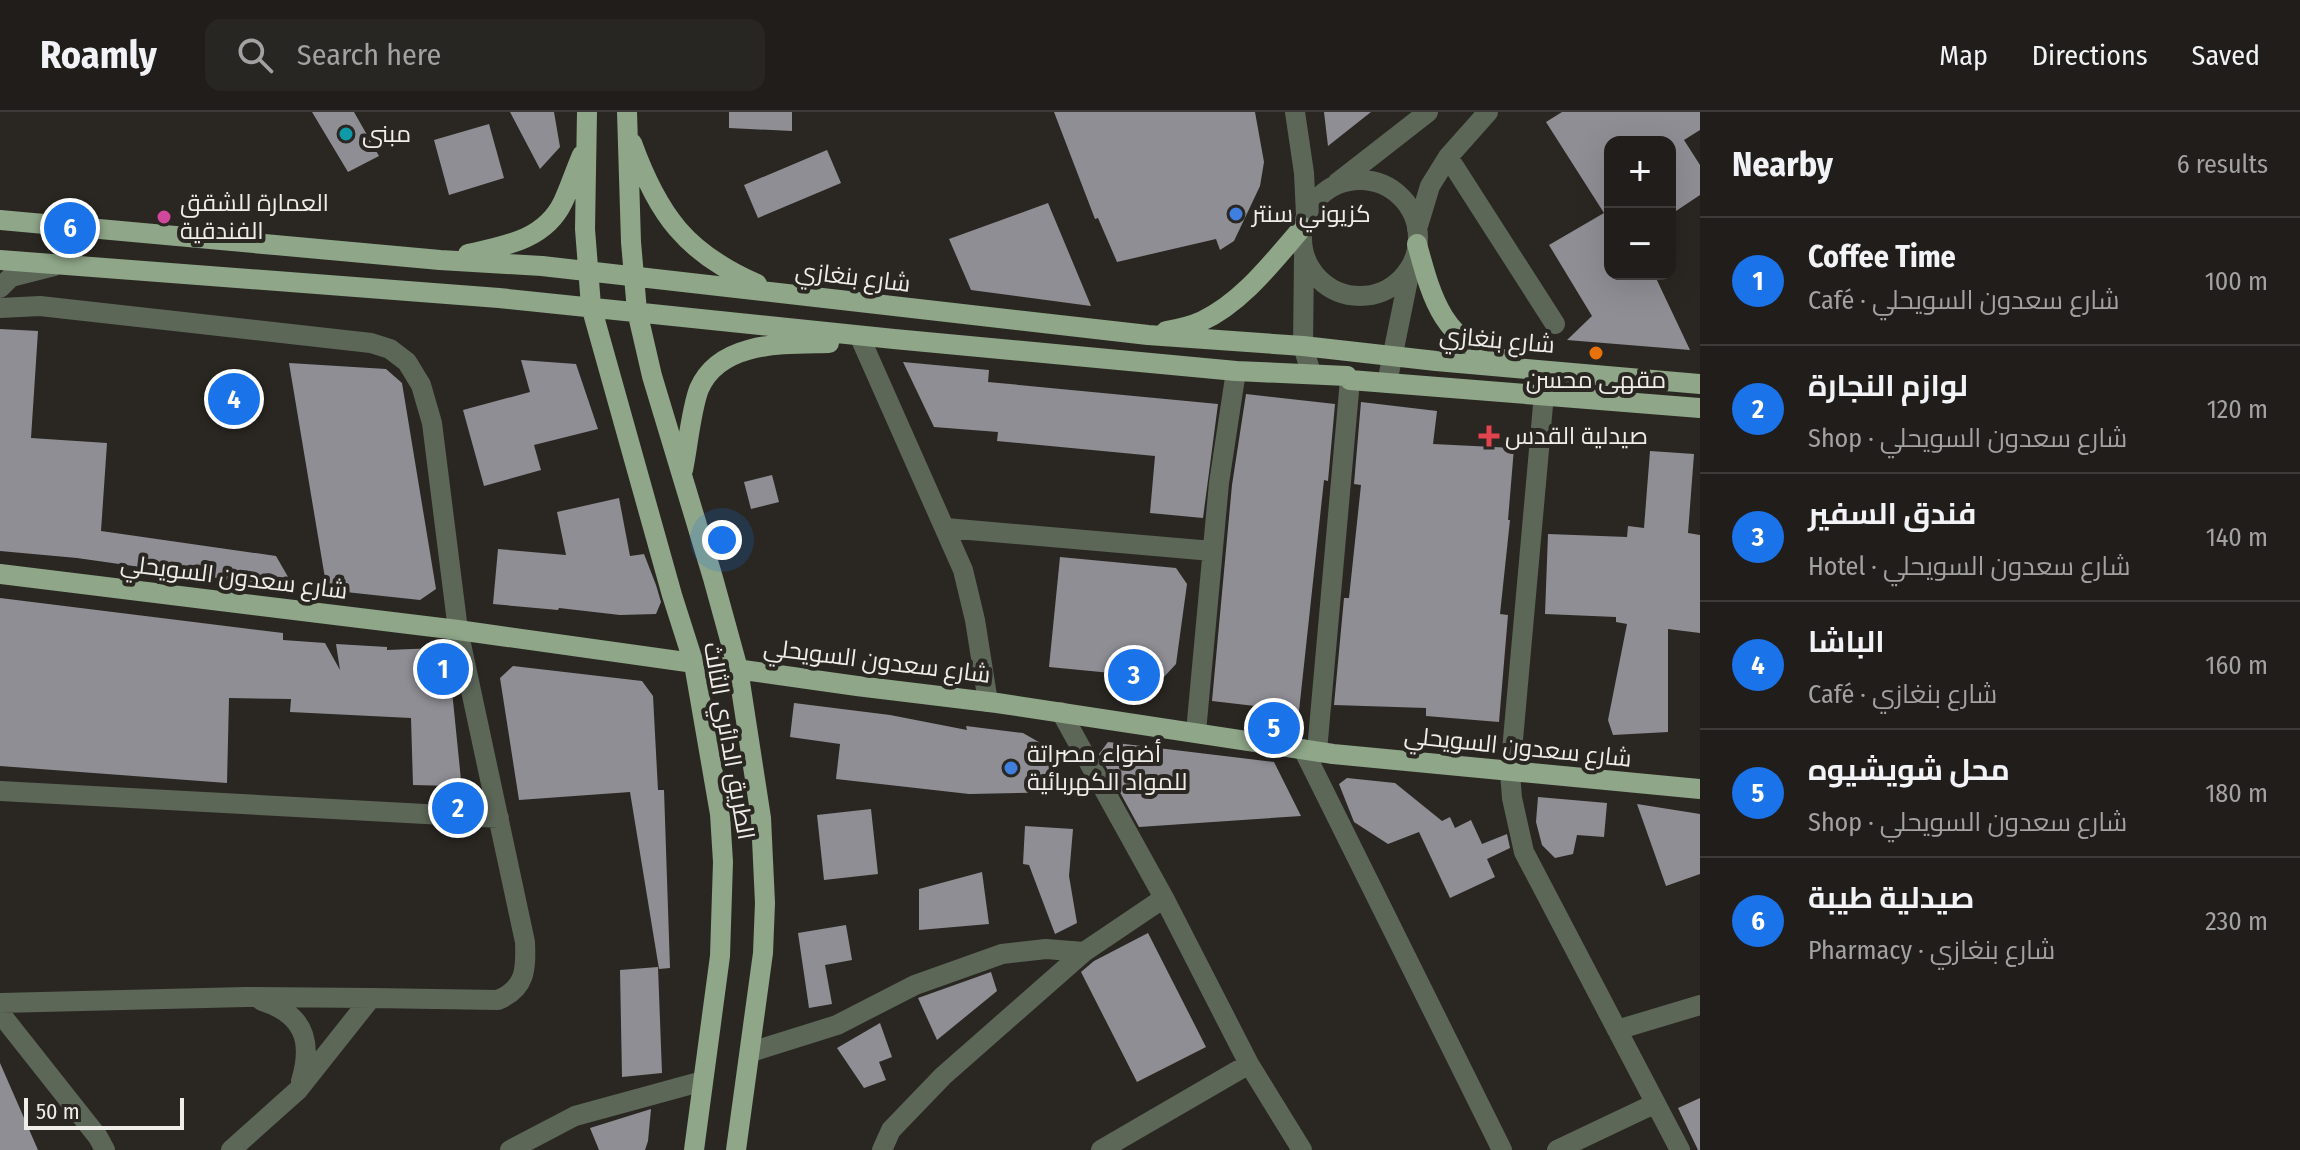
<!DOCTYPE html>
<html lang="en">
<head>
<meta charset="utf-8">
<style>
	body { margin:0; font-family:"Fira Sans Condensed",Cairo,sans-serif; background:#282623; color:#f1f3f6 }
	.controls { position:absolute; right:24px; top:24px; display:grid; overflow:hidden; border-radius:16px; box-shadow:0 8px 32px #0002 }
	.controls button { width:72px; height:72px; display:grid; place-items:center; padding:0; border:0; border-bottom:2px solid #3d3b39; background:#201d1a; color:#f1f3f6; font:40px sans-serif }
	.scale { position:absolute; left:24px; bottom:20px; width:160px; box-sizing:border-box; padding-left:8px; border:4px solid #eeede9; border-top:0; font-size:22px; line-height:28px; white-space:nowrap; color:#eeede9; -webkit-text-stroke:6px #2a2722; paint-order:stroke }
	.you { position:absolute; left:722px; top:428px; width:28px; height:28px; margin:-20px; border:6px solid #fff; border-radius:50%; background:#1a73e8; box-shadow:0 0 0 12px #1a73e833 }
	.badge { display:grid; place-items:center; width:52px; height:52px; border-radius:50%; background:#1a73e8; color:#fff; font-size:26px; font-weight:700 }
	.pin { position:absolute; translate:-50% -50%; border:4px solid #fff; box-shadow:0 2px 8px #0006 }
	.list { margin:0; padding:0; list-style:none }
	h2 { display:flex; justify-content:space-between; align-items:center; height:104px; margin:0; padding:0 32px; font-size:34px }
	h2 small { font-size:26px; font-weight:400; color:#a2a2a2 }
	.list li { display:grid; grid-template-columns:52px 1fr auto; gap:24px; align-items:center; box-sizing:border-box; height:128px; padding:0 32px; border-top:2px solid #3d3b39 }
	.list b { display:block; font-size:30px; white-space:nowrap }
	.list p { margin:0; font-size:26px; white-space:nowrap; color:#a2a2a2 }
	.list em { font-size:26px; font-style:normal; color:#a2a2a2 }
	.icon { flex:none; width:44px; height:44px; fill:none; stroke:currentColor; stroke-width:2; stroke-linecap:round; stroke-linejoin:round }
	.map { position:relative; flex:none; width:1700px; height:1038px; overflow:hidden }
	header { display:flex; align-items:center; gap:48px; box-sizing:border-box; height:112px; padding:0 40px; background:#201d1a; border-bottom:2px solid #3d3b39 }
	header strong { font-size:38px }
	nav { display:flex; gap:44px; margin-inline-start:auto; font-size:28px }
	.search { width:560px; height:72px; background:#282623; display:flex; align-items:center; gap:20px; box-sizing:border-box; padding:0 28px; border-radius:16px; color:#a2a2a2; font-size:30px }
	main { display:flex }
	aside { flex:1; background:#201d1a }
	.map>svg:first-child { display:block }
</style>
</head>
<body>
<header>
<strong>Roamly</strong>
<div class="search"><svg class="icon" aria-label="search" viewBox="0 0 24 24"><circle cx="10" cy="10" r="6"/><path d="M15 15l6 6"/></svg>Search here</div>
<nav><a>Map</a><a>Directions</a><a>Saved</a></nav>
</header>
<main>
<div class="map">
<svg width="1700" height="1038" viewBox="0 0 1700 1038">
	<rect width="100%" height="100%" fill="#2a2722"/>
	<!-- building -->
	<path fill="#8f8e95" d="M 312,0 L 354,0 L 379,44 L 348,60 Z
		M 510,0 L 554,0 L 560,35 L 540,57 Z
		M 729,0 L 792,0 L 792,19 L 729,16 Z
		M 1054,0 L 1255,0 L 1264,50 L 1260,74 L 1234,129 L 1220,138 L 1216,127 L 1117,150 L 1098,106 L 1095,107 Z
		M 1324,0 L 1371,0 L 1328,34 Z
		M 1562,0 L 1700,0 L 1700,18 L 1684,28 L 1700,53 L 1700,83 L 1670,103 L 1670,30 L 1610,30 L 1610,162 L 1654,162 L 1690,238 L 1567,228 L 1592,204 L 1549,133 L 1604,101 L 1546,10 Z
		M 489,12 L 504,66 L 449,83 L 434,28 Z
		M 827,38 L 841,71 L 758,106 L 744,73 Z
		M 1048,91 L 1091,194 L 971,178 L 949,127 Z
		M 0,217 L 38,219 L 31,326 L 107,331 L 101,419 L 276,444 L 295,477 L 77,446 L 0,439 Z
		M 521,248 L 576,252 L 598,317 L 534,333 L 541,358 L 484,374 L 463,298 L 530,280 Z
		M 903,250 L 989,258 L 988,270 L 1218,292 L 1203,406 L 1150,401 L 1155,344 L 997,329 L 998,320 L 934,315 Z
		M 289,251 L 386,257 L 402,271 L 436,477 L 420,488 L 327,478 Z
		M 1246,282 L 1335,292 L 1328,369 L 1324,368 L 1299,599 L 1212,589 L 1232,373 Z
		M 1361,290 L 1437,299 L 1433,332 L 1514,336 L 1508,408 L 1510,408 L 1500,502 L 1508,503 L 1499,610 L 1426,604 L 1426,596 L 1334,593 L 1344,486 L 1349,486 L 1361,373 L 1354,372 Z
		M 1650,339 L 1694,342 L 1688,421 L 1700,423 L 1700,521 L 1668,517 L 1668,620 L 1613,623 L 1608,608 L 1627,512 L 1616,510 L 1616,505 L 1545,502 L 1548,422 L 1627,425 L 1628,414 L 1644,416 Z
		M 772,363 L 779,390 L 751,397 L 744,370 Z
		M 619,386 L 630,444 L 644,442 L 656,473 L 661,490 L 656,502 L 620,503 L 559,496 L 558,498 L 493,492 L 498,437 L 566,443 L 557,400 Z
		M 1060,445 L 1176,456 L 1187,472 L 1176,552 L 1163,566 L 1049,555 Z
		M 0,486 L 283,521 L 283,528 L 325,531 L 340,558 L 336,532 L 387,535 L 387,538 L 438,536 L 449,549 L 461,668 L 454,674 L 413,673 L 411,606 L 290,600 L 291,587 L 229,586 L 227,671 L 0,654 Z
		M 513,554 L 642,569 L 653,584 L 658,678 L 664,678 L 670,856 L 659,857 L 630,680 L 519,688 L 500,566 Z
		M 794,591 L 890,603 L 967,618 L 966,614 L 1023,621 L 1044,633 L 1072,680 L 969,682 L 836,667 L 840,632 L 790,625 Z
		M 1108,630 L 1274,650 L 1301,704 L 1139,715 L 1099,642 Z
		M 1347,666 L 1395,671 L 1442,709 L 1450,705 L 1455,716 L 1471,708 L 1482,732 L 1507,722 L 1510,736 L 1487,747 L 1495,765 L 1450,786 L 1419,720 L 1388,732 L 1354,710 L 1339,672 Z
		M 1538,685 L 1607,691 L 1604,725 L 1577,723 L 1573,742 L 1555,746 L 1542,733 L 1536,710 Z
		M 1637,692 L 1700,702 L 1700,762 L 1666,774 Z
		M 871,697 L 878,762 L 824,768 L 817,703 Z
		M 1025,714 L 1073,717 L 1069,764 L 1077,811 L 1055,822 L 1029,753 L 1023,752 Z
		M 982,760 L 989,812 L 919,818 L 919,777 Z
		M 846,813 L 852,848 L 825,853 L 832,892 L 809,896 L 798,821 Z
		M 1148,821 L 1206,935 L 1137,970 L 1081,860 L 1094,849 Z
		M 658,855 L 662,961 L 622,965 L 620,858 Z
		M 991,860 L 997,879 L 937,928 L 918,886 Z
		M 880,911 L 892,945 L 879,950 L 886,968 L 864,976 L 837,936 Z
		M 0,951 L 38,1038 L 0,1038 Z
		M 1700,986 L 1700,1038 L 1698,1038 L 1678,996 Z
		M 651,997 L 648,1029 L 645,1038 L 599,1038 L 590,1016 Z"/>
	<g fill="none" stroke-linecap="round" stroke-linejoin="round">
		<!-- minor -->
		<path stroke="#5c6758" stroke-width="20" d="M 1295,0 L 1304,61 L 1306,103
			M 1448,45 L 1555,212
			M1302 126a58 58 0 1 1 116 0a58 58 0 1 1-116 0Z
			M 1337,71 L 1428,0
			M 1417,117 L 1430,74 L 1448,45 L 1488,0
			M 1304,146 L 1303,234 L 1311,261
			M 0,176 L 11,165 L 54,154
			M 0,196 L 40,194 L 371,231 L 390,237 L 407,250 L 421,273 L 432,311 L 458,518 L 525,830 C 526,857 526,876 498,888 L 371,886 L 298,978 L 231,1038
			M 862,230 L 963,458 L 975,508 L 988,590
			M 1387,271 L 1410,158
			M 1544,282 L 1510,661 L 1512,686 L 1524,740 L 1680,1038
			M 946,416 L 1212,439
			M 1061,600 L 1164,786 L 1249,952 L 1302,1038
			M 1196,620 L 1219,371 L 1236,259
			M 1303,637 L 1502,1038
			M 1317,639 L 1350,268
			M 0,679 L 499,706
			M 262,889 C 304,902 313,929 301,969
			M 0,891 L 246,885 L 371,886
			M 0,901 L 98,1025 L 105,1038
			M 1617,918 L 1700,893
			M 751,940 L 837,913 L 915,873 L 1002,842 L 1046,837 L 1084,840
			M 510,1038 L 575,1004 L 703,969
			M 882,1038 L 891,1018 L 943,964 L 1084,840 L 1164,786
			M 1101,1038 L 1249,952
			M 1557,1038 L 1654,992"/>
		<!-- major -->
		<path stroke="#8fa688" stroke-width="20" d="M 587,0 L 585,117 L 591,194 L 672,483 L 694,552 L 720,702 L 723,750 L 720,844 L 694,1038
			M 627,0 L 631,130 L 637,199 L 652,264 L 713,466 L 738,557 L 761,706 L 765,791 L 763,841 L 736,1038
			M 632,31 C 658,103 686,141 757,172
			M 0,108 L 440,148 L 542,154 L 1148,223 L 1303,234 L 1436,249 L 1700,272
			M 1417,132 C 1432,187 1443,231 1505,248
			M 468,142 C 504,134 545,128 563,90 C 570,75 575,59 582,43
			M 0,148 L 499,186 L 894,227 L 1236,259 L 1347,264 L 1350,268 L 1700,296
			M 1166,219 C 1178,217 1191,214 1202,209 C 1243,190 1274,148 1303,115
			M 683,358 C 688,334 691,298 699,277 C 720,228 786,232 829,231
			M 0,462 L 458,518 L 857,574 L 997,591 L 1333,642 L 1700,677"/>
	</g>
	<!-- markers -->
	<circle fill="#0f9aa8" stroke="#2a2722" stroke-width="3" cx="346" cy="22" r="8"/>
	<g fill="#3f7fe0" stroke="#2a2722" stroke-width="3">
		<circle cx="1236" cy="102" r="8"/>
		<circle cx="1011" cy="656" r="8"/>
	</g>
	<circle fill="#d1479c" stroke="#2a2722" stroke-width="3" cx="164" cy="105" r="8"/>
	<circle fill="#e8710a" stroke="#2a2722" stroke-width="3" cx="1596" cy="241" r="8"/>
	<path fill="#e0444e" stroke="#2a2722" stroke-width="3" d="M1485 312h8v8h8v8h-8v8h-8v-8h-8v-8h8z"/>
	<g text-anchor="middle" stroke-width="8" stroke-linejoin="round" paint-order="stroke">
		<!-- poi labels -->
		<g font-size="24" fill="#eeede9" stroke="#2a2722" text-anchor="start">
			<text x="362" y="30">مبنى</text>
			<text x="180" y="99">العمارة للشقق<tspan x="180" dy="28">الفندقية</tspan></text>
			<text x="1252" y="110">كزيوني سنتر</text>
			<text x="1596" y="276" text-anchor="middle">مقهى محسن</text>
			<text x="1505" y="332">صيدلية القدس</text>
			<text x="1027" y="650">أضواء مصراتة<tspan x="1027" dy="28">للمواد الكهربائية</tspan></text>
		</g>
		<!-- street labels -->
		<g font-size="24" fill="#eeede9" stroke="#2a2722">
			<text transform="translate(853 165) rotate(7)" y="8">شارع بنغازي</text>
			<text transform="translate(1497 228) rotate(5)" y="8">شارع بنغازي</text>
			<text transform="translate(234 465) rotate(7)" y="8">شارع سعدون السويحلي</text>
			<text transform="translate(877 549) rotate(7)" y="8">شارع سعدون السويحلي</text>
			<text transform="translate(729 629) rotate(80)" y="8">الطريق الدائري الثالث</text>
			<text transform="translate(1518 635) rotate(6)" y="8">شارع سعدون السويحلي</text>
		</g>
	</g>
</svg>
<div class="controls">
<button>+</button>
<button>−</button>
</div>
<div class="scale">50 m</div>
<div class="you"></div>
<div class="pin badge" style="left:443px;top:557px">1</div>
<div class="pin badge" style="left:458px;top:696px">2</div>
<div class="pin badge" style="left:1134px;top:563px">3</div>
<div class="pin badge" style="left:234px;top:287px">4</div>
<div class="pin badge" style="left:1274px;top:616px">5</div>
<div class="pin badge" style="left:70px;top:116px">6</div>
</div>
<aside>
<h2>Nearby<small>6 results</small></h2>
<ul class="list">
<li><span class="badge">1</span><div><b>Coffee Time</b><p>Café · شارع سعدون السويحلي</p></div><em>100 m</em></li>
<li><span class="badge">2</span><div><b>لوازم النجارة</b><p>Shop · شارع سعدون السويحلي</p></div><em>120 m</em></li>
<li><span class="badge">3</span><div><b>فندق السفير</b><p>Hotel · شارع سعدون السويحلي</p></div><em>140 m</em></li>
<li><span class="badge">4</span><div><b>الباشا</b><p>Café · شارع بنغازي</p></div><em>160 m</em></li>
<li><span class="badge">5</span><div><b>محل شويشيوه</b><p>Shop · شارع سعدون السويحلي</p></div><em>180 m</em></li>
<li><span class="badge">6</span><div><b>صيدلية طيبة</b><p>Pharmacy · شارع بنغازي</p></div><em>230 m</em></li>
</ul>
</aside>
</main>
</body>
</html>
